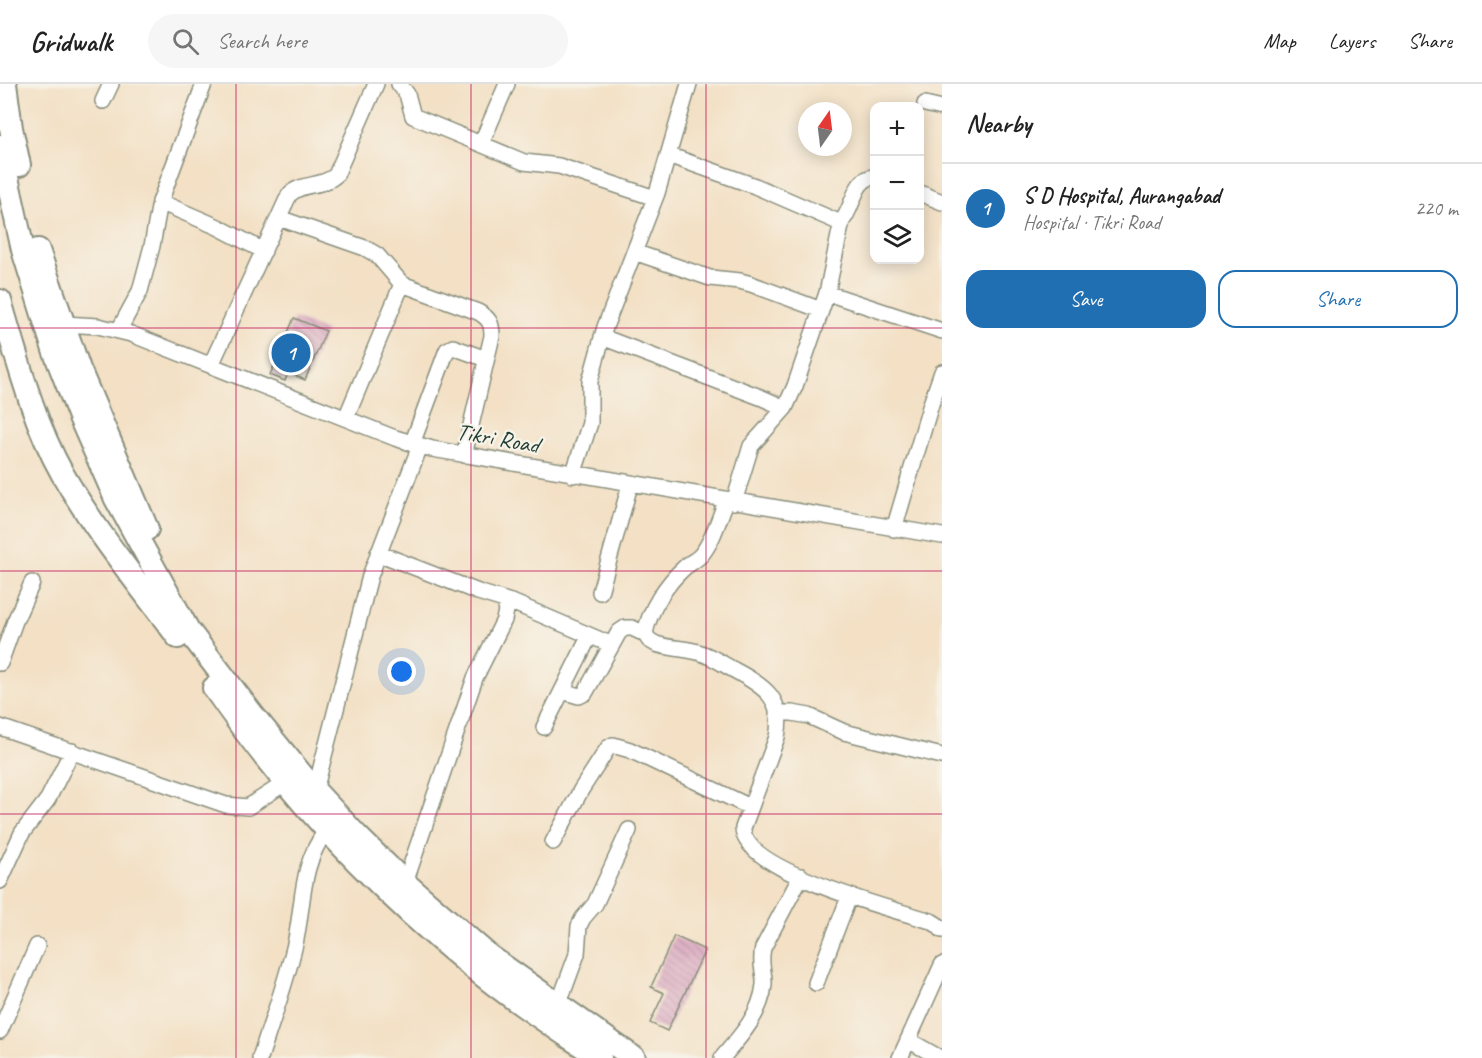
<!DOCTYPE html>
<html lang="en">
<head>
<meta charset="utf-8">
<style>
	body { margin:0; font-family:Caveat,sans-serif; background:#f6f6f6; color:#222 }
	.controls { position:absolute; right:18px; top:18px; display:grid; overflow:hidden; border-radius:12px; box-shadow:0 3px 15px #0003 }
	.controls button { width:54px; height:54px; display:grid; place-items:center; padding:0; border:0; border-bottom:2px solid #e0e0e0; background:#fff; color:#222; font:30px sans-serif }
	.compass { position:absolute; left:798px; top:18px; width:54px; height:54px; border-radius:50%; background:#fff; box-shadow:0 3px 15px #0003; rotate:14deg }
	.you { position:absolute; left:402px; top:588px; width:21px; height:21px; margin:-15px; border:4px solid #fff; border-radius:50%; background:#1a73e8; box-shadow:0 0 0 9px #1a73e833 }
	.badge { display:grid; place-items:center; width:39px; height:39px; border-radius:50%; background:#1f6fb2; color:#fff; font-size:20px; font-weight:700 }
	.pin { position:absolute; translate:-50% -50%; border:3px solid #fff; box-shadow:0 2px 6px #0006 }
	.list { margin:0; padding:0; list-style:none }
	h2 { display:flex; justify-content:space-between; align-items:center; height:78px; margin:0; padding:0 24px; font-size:26px }
	h2 small { font-size:20px; font-weight:400; color:#767676 }
	.list li { display:grid; grid-template-columns:39px 1fr auto; gap:18px; align-items:center; box-sizing:border-box; height:90px; padding:0 24px; border-top:2px solid #e0e0e0 }
	.list b { display:block; font-size:22px; white-space:nowrap }
	.list p { margin:0; font-size:20px; white-space:nowrap; color:#767676 }
	.list em { font-size:20px; font-style:normal; color:#767676 }
	.actions { display:flex; gap:12px; padding:18px 24px }
	.actions a { flex:1; padding:14px 0; border:2px solid #1f6fb2; border-radius:18px; text-align:center; font-size:21px; color:#1f6fb2 }
	.actions .main { background:#1f6fb2; color:#fff }
	.icon { flex:none; width:33px; height:33px; fill:none; stroke:currentColor; stroke-width:2; stroke-linecap:round; stroke-linejoin:round }
	.map { position:relative; flex:none; width:942px; height:974px; overflow:hidden }
	header { display:flex; align-items:center; gap:36px; box-sizing:border-box; height:84px; padding:0 30px; background:#fff; border-bottom:2px solid #e0e0e0 }
	header strong { font-size:28px }
	nav { display:flex; gap:33px; margin-inline-start:auto; font-size:21px }
	.search { width:420px; height:54px; background:#f6f6f6; display:flex; align-items:center; gap:15px; box-sizing:border-box; padding:0 21px; border-radius:33px; color:#767676; font-size:22px }
	main { display:flex }
	aside { flex:1; background:#fff }
	.map>svg:first-child { display:block }
</style>
</head>
<body>
<header>
<strong>Gridwalk</strong>
<div class="search"><svg class="icon" aria-label="search" viewBox="0 0 24 24"><circle cx="10" cy="10" r="6"/><path d="M15 15l6 6"/></svg>Search here</div>
<nav><a>Map</a><a>Layers</a><a>Share</a></nav>
</header>
<main>
<div class="map">
<svg width="942" height="974" viewBox="0 0 942 974">
	<defs>
		<pattern id="building-back-hatch" width="6" height="6" patternUnits="userSpaceOnUse" patternTransform="scale(1.5)"><rect width="6" height="6" fill="#daa6bf"/><path d="M-1 5l2 2M0 0l6 6M5-1l2 2" fill="none" stroke="#b0889c"/></pattern>
	</defs>
	<rect width="100%" height="100%" fill="#f7f3e8"/>
	<filter id="ink" filterUnits="userSpaceOnUse"><feTurbulence type="fractalNoise" baseFrequency=".0167" numOctaves="2"/><feDisplacementMap in="SourceGraphic" scale="12" xChannelSelector="R" yChannelSelector="G"/><feConvolveMatrix kernelMatrix="1 2 1 2 8 2 1 2 1" color-interpolation-filters="sRGB"/></filter>
	<filter id="wash" filterUnits="userSpaceOnUse"><feTurbulence type="fractalNoise" baseFrequency=".008" numOctaves="4" result="noise"/><feDisplacementMap in="SourceGraphic" scale="24" xChannelSelector="R" yChannelSelector="G"/><feGaussianBlur stdDeviation="1.35" result="paint"/><feColorMatrix in="noise" values="0 0 0 0 0 0 0 0 0 0 0 0 0 0 0 0 0 1.4 0 .05"/><feComposite in="paint" operator="in"/></filter>
	<g filter="url(#wash)">
		<rect width="100%" height="100%" fill="#f3e0c5"/>
		<g id="blocks">
			<!-- building -->
			<path fill="url(#building-back-hatch)" d="M 294,234 L 326,247 L 305,296 L 288,289 L 285,297 L 270,291 Z
				M 674,852 L 705,866 L 667,947 L 650,939 L 664,909 L 651,903 Z"/>
		</g>
	</g>
	<g filter="url(#ink)">
		<use href="#blocks" fill-opacity="0" stroke="#898e7c" stroke-width="1.5"/>
		<g fill="none" stroke-linecap="round" stroke-linejoin="round">
			<!-- minor casing -->
			<g stroke="#898e7c" stroke-width="18">
				<path id="minor" d="M 399,0 L 407,10 L 413,32 L 524,78 L 559,82 L 655,114
					M 103,17 L 111,0
					M 925,20 L 942,24
					M 481,60 L 507,0
					M 668,71 L 755,102 L 836,137 L 842,137 C 854,123 854,94 874,93
					M 920,109 L 942,118
					M 160,118 L 218,143 L 264,167
					M 279,134 L 365,164 L 377,171 L 402,200 L 478,228 C 489,234 492,239 492,252 L 464,371
					M 634,168 L 710,194 L 740,197 L 751,200 L 821,226
					M 827,209 L 942,247
					M 64,240 L 98,242 L 131,250 L 395,354 L 432,365 L 942,452
					M 119,246 L 140,207 L 152,162 L 160,118 L 204,0
					M 602,253 L 760,313 L 785,324
					M 211,281 L 289,111 C 301,98 322,104 336,91 L 376,0
					M 346,334 L 402,200
					M 412,360 L 447,266 L 453,263 L 486,275
					M 573,391 L 590,339 L 590,297 L 605,243 L 657,109 L 689,0
					M 726,417 C 720,432 712,460 700,472 C 696,476 690,479 685,483 C 667,499 649,526 645,550 L 649,556 L 656,560 C 670,565 686,564 701,569 C 713,573 723,580 734,586 C 764,602 785,615 777,653 L 743,744 C 742,787 895,826 931,837 L 939,842 L 942,846
					M 734,418 L 751,362 L 785,324 L 795,302 L 827,209 L 842,137
					M 894,445 L 931,320 L 942,288
					M 378,469 L 478,508 L 514,519 L 612,561
					M 600,508 L 630,401
					M 0,579 L 15,537 L 32,499
					M 562,607 L 579,612 L 585,609 L 619,548 L 625,544 L 632,544 L 645,550
					M 777,629 L 792,629 L 809,632 L 844,648 L 942,672
					M 0,643 L 226,721 L 248,723 L 285,699
					M 544,643 L 589,553
					M 315,707 L 370,492 L 420,362
					M 553,758 L 581,706 L 608,664 L 613,661 L 630,666 L 750,723
					M 0,797 L 22,749 L 48,715 L 72,667
					M 405,799 L 475,594 L 504,536 L 508,517
					M 816,899 L 849,813
					M 558,922 L 577,870 L 579,842 L 583,834 L 595,820 L 629,746
					M 0,947 L 37,862
					M 908,956 L 940,974
					M 260,974 C 272,936 286,899 295,860 C 304,820 300,781 326,747
					M 722,974 C 740,953 761,930 764,901 C 765,887 759,882 763,864 L 801,792
					M 900,974 L 942,881"/>
			</g>
			<!-- highway casing -->
			<g stroke="#898e7c" stroke-width="26">
				<path id="highway" d="M 5,0 L 11,44 L 19,81
					M 0,62 L 23,166 L 54,266 L 80,333 L 116,415 L 188,546 L 252,630 L 315,707 L 357,752 L 405,799 L 489,872 L 634,974
					M 38,166 L 79,285 L 147,445
					M 0,217 C 17,274 33,337 62,389 C 95,447 138,499 178,553
					M 214,604 C 287,710 370,799 470,881 C 511,915 556,944 600,974"/>
			</g>
			<!-- minor -->
			<use href="#minor" stroke="#fff" stroke-width="15"/>
			<!-- highway -->
			<use href="#highway" stroke="#fff" stroke-width="22"/>
		</g>
	</g>
	<!-- grid -->
	<path fill="none" stroke="#c2185b" stroke-width="1.5" stroke-opacity="0.55" d="M 236,0 L 236,974M 471,0 L 471,974M 706,0 L 706,974M 0,244 L 942,244M 0,487 L 942,487M 0,730 L 942,730"/>
	<g text-anchor="middle" stroke-width="4.5" stroke-linejoin="round" paint-order="stroke">
		<!-- street labels -->
		<g font-size="24" fill="#1f3d34" stroke="#f7f3e8">
			<text transform="translate(498 354) rotate(10)" y="8">Tikri Road</text>
		</g>
	</g>
</svg>
<div class="controls">
<button>+</button>
<button>−</button>
<button><svg class="icon" aria-label="layers" viewBox="0 0 24 24"><path d="M12 4l9 5-9 5-9-5zM3 14l9 5 9-5"/></svg></button>
</div>
<svg class="compass" viewBox="-18 -18 36 36"><path d="M0-13l5 13h-10z" fill="#e53935"/><path d="M0 13l5-13h-10z" fill="#767676"/></svg>
<div class="you"></div>
<div class="pin badge" style="left:291px;top:269px">1</div>
</div>
<aside>
<h2>Nearby<small></small></h2>
<ul class="list">
<li><span class="badge">1</span><div><b>S D Hospital, Aurangabad</b><p>Hospital · Tikri Road</p></div><em>220 m</em></li>
</ul>
<div class="actions"><a class="main">Save</a><a>Share</a></div>
</aside>
</main>
</body>
</html>
